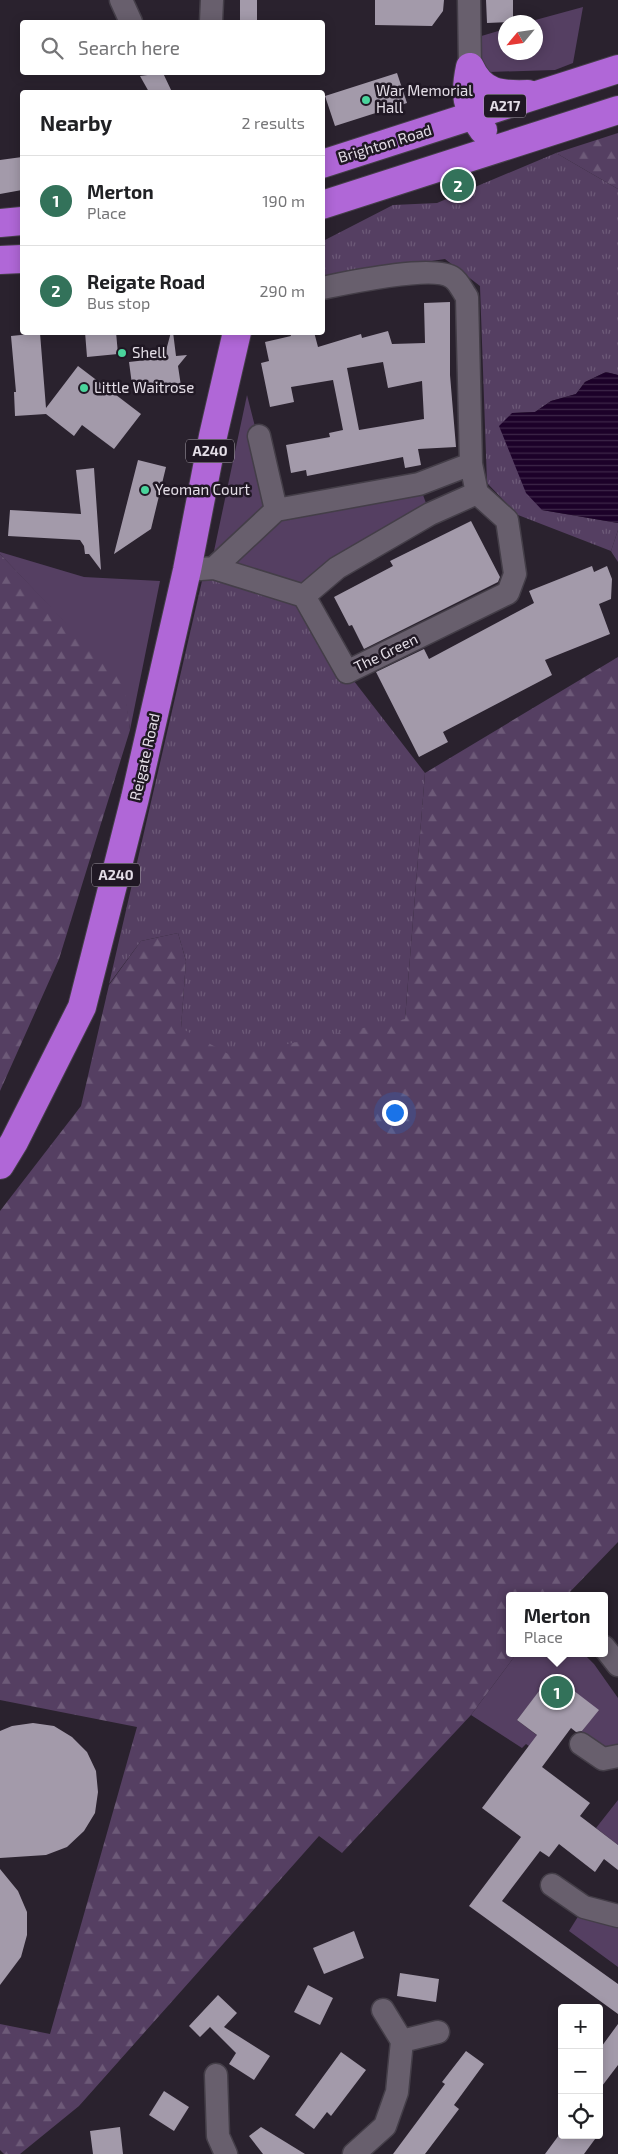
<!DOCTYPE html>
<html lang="en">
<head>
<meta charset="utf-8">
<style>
	body { margin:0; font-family:"Exo 2",sans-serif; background:#f6f6f6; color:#202124 }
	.controls { position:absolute; right:15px; bottom:15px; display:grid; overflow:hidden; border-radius:5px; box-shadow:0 2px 12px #0003 }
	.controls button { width:45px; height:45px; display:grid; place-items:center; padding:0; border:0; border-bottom:1px solid #e0e0e0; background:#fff; color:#202124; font:25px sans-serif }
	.compass { position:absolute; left:498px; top:15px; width:45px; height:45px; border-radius:50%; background:#fff; box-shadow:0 2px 12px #0003; rotate:241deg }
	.you { position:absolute; left:394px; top:1112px; width:18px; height:18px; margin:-12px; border:4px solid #fff; border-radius:50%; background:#1a73e8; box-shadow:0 0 0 8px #1a73e833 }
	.badge { display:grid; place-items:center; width:32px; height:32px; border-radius:50%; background:#33725a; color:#fff; font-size:16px; font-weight:700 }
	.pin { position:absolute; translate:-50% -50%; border:2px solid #fff; box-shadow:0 1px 5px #0006 }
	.popup { position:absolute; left:506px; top:1592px; width:102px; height:65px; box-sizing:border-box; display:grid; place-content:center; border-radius:5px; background:#fff; filter:drop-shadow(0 1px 4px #0005); font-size:16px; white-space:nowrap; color:#757577 }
	.popup b { font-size:19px; color:#202124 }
	.popup::after { content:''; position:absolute; left:50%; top:100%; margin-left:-10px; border:10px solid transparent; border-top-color:#fff }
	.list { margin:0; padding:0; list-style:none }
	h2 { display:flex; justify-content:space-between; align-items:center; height:65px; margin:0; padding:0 20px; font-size:21px }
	h2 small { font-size:16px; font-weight:400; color:#757577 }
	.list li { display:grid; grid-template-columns:32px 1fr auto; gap:15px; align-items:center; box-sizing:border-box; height:90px; padding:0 20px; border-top:1px solid #e0e0e0 }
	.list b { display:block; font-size:19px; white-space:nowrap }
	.list p { margin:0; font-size:16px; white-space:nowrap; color:#757577 }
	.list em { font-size:16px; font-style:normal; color:#757577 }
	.icon { flex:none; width:28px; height:28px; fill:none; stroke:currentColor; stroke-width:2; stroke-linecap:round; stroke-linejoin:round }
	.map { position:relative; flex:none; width:618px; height:2154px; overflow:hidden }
	.search { position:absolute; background:#fff; box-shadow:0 2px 12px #0003; left:20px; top:20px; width:305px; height:55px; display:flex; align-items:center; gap:12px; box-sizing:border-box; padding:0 18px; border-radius:5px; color:#757577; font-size:19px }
	.panel { position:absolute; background:#fff; box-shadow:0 2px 12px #0003; left:20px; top:90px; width:305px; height:245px; border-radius:5px }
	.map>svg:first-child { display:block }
</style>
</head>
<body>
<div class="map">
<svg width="618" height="2154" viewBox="0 0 618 2154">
	<defs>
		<pattern id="forest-firs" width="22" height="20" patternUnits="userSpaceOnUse" patternTransform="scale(1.25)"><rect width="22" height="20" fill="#553f62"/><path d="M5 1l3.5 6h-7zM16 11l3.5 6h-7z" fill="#6d5a78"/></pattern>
		<pattern id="park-tufts" width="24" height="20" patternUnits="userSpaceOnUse" patternTransform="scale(1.25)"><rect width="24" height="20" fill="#553f62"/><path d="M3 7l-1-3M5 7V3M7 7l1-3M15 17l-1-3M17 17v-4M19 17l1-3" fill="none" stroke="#6d5a78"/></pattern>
		<pattern id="water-rules" width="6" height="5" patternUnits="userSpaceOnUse" patternTransform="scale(1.25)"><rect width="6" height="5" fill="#1c0129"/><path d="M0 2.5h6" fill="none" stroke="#3d2648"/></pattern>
	</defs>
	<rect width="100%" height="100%" fill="#2a222e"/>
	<!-- grass -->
	<path fill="#553f62" d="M 583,7 L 573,63 L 555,70 L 489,72 L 481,63 L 478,37 L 505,29 L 506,52 L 536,52 L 536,22 L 528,22 Z
		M 247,395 L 276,509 L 419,484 L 430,514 L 304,596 L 214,568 L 214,551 Z
		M 0,552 L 84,577 L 160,581 L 130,730 L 123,684 L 0,554 Z
		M 517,1653 L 583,1653 L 594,1664 L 618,1698 L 618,1753 L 579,1735 L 598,1710 L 552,1675 L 517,1720 L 547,1743 L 539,1753 L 526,1744 L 522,1748 L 471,1715 Z
		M 618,1800 L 618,1845 L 596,1828 Z
		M 579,1915 L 618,1923 L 618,1967 L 569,1931 Z"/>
	<!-- forest -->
	<path fill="url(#forest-firs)" d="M 618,133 L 618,189 L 556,153 Z
		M 618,530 L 618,562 L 611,551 Z
		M 0,554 L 124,683 L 130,730 L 59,959 L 0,1091 Z
		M 618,657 L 618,1542 L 566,1596 L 510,1596 L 510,1653 L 517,1653 L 471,1715 L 342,1853 L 319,1836 L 79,2106 L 20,2154 L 4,2154 L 0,2150 L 0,2024 L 50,2034 L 137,1727 L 0,1700 L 0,1211 L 81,1106 L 109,985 L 141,941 L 178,933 L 186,961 L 181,1028 L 405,1019 L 425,773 Z"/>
	<!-- park -->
	<path fill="url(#park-tufts)" d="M 556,153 L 618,189 L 618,375 L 606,372 L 585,382 L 576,394 L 551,401 L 535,412 L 512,413 L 542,510 L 618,523 L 618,530 L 611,551 L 518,515 L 487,483 L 480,286 L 445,259 L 323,277 L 323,241 L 393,205 L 437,203 Z
		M 214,568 L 304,596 L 347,672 L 425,773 L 405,1019 L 232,1056 L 181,1028 L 186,961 L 178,933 L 141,941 L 109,984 L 202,581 Z"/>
	<!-- water -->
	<path fill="url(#water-rules)" d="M 606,372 L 618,375 L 618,523 L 542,510 L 526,493 L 499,426 L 512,413 L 535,412 L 551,401 L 576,394 L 585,382 Z"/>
	<!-- building -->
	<path fill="#a39aaa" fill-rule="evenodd" d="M 240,0 L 257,0 L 257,22 L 240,22 Z
		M 375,0 L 444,0 L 443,11 L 432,26 L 375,25 Z
		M 486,0 L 513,0 L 513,22 L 487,23 Z
		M 163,73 L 172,92 L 149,92 L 140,76 Z
		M 397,73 L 407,103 L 335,126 L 325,96 Z
		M 22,157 L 22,190 L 0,194 L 0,160 Z
		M 450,302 L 450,375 L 456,447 L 418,449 L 421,465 L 405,468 L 403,457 L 307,476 L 306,470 L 291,473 L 286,445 L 330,437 L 329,433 L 343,430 L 333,380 L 291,387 L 294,402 L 270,407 L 261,363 L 269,361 L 265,342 L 291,336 L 290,332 L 314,332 L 318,347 L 361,334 L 362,338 L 388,331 L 392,344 L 425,343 L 424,303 ZM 383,362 L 388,388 L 422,381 L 424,419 L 359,430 L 347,368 Z
		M 85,332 L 116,332 L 118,354 L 87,357 Z
		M 171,332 L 173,332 L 176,356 L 187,355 L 178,366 L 181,386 L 133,392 L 129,362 L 164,358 Z
		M 40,333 L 46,408 L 78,366 L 141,414 L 114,449 L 82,425 L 74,436 L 46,414 L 15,416 L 14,392 L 16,392 L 11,336 Z
		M 138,460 L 166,467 L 151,529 L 114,554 Z
		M 94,468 L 101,570 L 89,554 L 85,554 L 84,546 L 80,540 L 8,536 L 10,510 L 81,514 L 76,470 Z
		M 471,521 L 500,577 L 498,582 L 364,649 L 352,625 L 349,626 L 334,597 L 393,566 L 390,561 Z
		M 592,566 L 594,572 L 607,566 L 612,579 L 611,599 L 599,604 L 610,634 L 545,660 L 552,675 L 443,732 L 448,742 L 419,757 L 376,672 L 424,649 L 429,659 L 534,603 L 529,591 Z
		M 552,1674 L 599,1710 L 582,1731 L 576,1732 L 571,1728 L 542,1767 L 590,1803 L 580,1816 L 618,1845 L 618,1870 L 604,1859 L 595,1872 L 559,1844 L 549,1857 L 540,1851 L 502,1901 L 618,1984 L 618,2014 L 469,1906 L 521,1837 L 482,1808 L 537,1735 L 517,1720 Z
		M 33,1723 L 54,1726 L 72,1737 L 87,1752 L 96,1771 L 98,1792 L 95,1813 L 84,1831 L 67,1847 L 46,1855 L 0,1858 L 0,1731 L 12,1726 Z
		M 0,1869 L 18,1891 L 27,1912 L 27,1935 L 21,1957 L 0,1985 Z
		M 354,1931 L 364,1958 L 324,1974 L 313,1948 Z
		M 400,1973 L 439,1979 L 436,2002 L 397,1996 Z
		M 308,1985 L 333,1998 L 320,2025 L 294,2012 Z
		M 218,1995 L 237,2013 L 224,2027 L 270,2056 L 254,2080 L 229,2064 L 236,2053 L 210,2027 L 200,2037 L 189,2026 Z
		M 618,2024 L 618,2065 L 599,2090 L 599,2050 Z
		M 466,2051 L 484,2064 L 454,2105 L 459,2109 L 425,2154 L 393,2154 L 445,2084 L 442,2082 Z
		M 341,2052 L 366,2070 L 331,2116 L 327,2112 L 314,2129 L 295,2115 Z
		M 164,2091 L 189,2107 L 174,2131 L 149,2115 Z
		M 120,2127 L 123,2154 L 93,2154 L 90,2131 Z
		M 261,2127 L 305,2154 L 263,2154 L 249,2136 Z
		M 559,2135 L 598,2135 L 584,2154 L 545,2154 Z"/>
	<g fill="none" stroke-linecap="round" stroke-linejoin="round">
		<!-- street casing -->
		<g stroke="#443e48" stroke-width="25">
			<path id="street" d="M 121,0 L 131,22
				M 469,0 L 470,67
				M 211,22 L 212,0
				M 322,288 C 347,283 435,264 453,278 C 459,282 463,292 467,297 L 471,464 L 477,493 L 507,520 L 515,574 L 508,593 L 347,672 L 304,596 L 337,568 L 430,514 L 477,493
				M 259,436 L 276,510
				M 214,568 L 304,596
				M 187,570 L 214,568 L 276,510 L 419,484 L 471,464
				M 604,1647 L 618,1665
				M 581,1744 L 603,1759 L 618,1756
				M 552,1885 L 584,1907 L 618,1916
				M 402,2041 L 438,2032
				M 216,2075 L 218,2136 L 226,2154
				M 354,2154 L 385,2126 L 397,2092 L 402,2041 L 383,2010"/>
		</g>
		<!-- highway casing -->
		<g stroke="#443e48" stroke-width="30">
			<path id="highway" d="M 470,67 C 464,95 466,107 483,130
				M 470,67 C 482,94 501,95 528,94
				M 322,164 L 618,69
				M 322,205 L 618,110
				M 0,223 L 22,221
				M 0,260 L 22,259
				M 0,1165 L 14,1142 L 82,1007 L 135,798 L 187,570 L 213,436 L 237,332"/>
		</g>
		<!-- street -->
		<use href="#street" stroke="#685f6d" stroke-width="22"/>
		<!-- highway -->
		<use href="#highway" stroke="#b067d7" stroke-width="28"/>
	</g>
	<!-- markers -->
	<g fill="#4ad49c" stroke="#201824" stroke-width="2">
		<circle cx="366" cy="100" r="5"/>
		<circle cx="122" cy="353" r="5"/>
		<circle cx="84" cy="388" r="5"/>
		<circle cx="145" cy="490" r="5"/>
	</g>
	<g text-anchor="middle" stroke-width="5" stroke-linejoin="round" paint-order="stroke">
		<!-- shield labels -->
		<g fill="#201824" stroke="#a9a3ac" stroke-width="1">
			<rect x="484" y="94.5" width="42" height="23" rx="4"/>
			<rect x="186" y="439.5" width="48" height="23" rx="4"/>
			<rect x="92" y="863.5" width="48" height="23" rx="4"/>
		</g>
		<g font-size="14" font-weight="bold" fill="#e4dee7">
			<text x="505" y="111">A217</text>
			<text x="210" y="456">A240</text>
			<text x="116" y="880">A240</text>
		</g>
		<!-- poi labels -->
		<g font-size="15" fill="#e4dee7" stroke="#201824" text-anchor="start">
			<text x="376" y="96">War Memorial<tspan x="376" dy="17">Hall</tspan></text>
			<text x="132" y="358">Shell</text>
			<text x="94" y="393">Little Waitrose</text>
			<text x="155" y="495">Yeoman Court</text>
		</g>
		<!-- street labels -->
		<g font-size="15" fill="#e4dee7" stroke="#201824">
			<text transform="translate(385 144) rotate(-17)" y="5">Brighton Road</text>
			<text transform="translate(386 653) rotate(-26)" y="5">The Green</text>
			<text transform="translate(145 757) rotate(-77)" y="5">Reigate Road</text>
		</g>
	</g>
</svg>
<div class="controls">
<button>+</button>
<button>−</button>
<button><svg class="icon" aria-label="locate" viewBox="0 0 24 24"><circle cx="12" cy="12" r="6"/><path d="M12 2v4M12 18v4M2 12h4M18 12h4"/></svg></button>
</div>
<svg class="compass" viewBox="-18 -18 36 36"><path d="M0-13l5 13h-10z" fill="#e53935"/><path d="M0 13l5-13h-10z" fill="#757577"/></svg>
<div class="you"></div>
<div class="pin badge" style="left:557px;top:1692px">1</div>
<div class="popup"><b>Merton</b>Place</div>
<div class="pin badge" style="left:458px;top:185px">2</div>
<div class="search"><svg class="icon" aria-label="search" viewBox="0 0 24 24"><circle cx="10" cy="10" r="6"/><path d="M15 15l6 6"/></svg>Search here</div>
<section class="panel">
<h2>Nearby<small>2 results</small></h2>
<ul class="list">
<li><span class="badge">1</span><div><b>Merton</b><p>Place</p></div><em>190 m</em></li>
<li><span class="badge">2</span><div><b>Reigate Road</b><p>Bus stop</p></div><em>290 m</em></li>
</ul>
</section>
</div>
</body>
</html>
